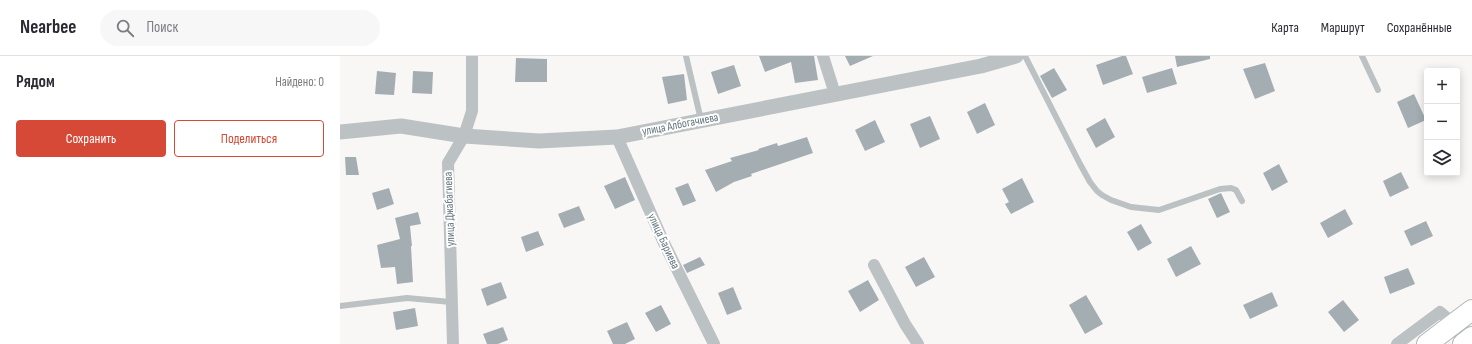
<!DOCTYPE html>
<html lang="ru">
<head>
<meta charset="utf-8">
<style>
	body { margin:0; font-family:"Sofia Sans Condensed",sans-serif; background:#f7f7f7; color:#2b2b33 }
	.controls { position:absolute; right:12px; top:12px; display:grid; overflow:hidden; border-radius:4px; box-shadow:0 2px 10px #0003 }
	.controls button { width:36px; height:36px; display:grid; place-items:center; padding:0; border:0; border-bottom:1px solid #e1e1e2; background:#fff; color:#2b2b33; font:20px sans-serif }
	.list { margin:0; padding:0; list-style:none }
	h2 { display:flex; justify-content:space-between; align-items:center; height:52px; margin:0; padding:0 16px; font-size:17px }
	h2 small { font-size:13px; font-weight:400; color:#7c7c81 }
	.actions { display:flex; gap:8px; padding:12px 16px }
	.actions a { flex:1; padding:9px 0; border:1px solid #d64936; border-radius:4px; text-align:center; font-size:14px; color:#d64936 }
	.actions .main { background:#d64936; color:#fff }
	.icon { flex:none; width:22px; height:22px; fill:none; stroke:currentColor; stroke-width:2; stroke-linecap:round; stroke-linejoin:round }
	.map { position:relative; flex:none; width:1132px; height:288px; overflow:hidden }
	header { display:flex; align-items:center; gap:24px; box-sizing:border-box; height:56px; padding:0 20px; background:#fff; border-bottom:1px solid #e1e1e2 }
	header strong { font-size:19px }
	nav { display:flex; gap:22px; margin-inline-start:auto; font-size:14px }
	.search { width:280px; height:36px; background:#f7f7f7; display:flex; align-items:center; gap:10px; box-sizing:border-box; padding:0 14px; border-radius:22px; color:#7c7c81; font-size:15px }
	main { display:flex }
	aside { flex:1; background:#fff }
	.map>svg:first-child { display:block }
</style>
</head>
<body>
<header>
<strong>Nearbee</strong>
<div class="search"><svg class="icon" aria-label="search" viewBox="0 0 24 24"><circle cx="10" cy="10" r="6"/><path d="M15 15l6 6"/></svg>Поиск</div>
<nav><a>Карта</a><a>Маршрут</a><a>Сохранённые</a></nav>
</header>
<main>
<aside>
<h2>Рядом<small>Найдено: 0</small></h2>
<ul class="list">
</ul>
<div class="actions"><a class="main">Сохранить</a><a>Поделиться</a></div>
</aside>
<div class="map">
<svg width="1132" height="288" viewBox="0 0 1132 288">
	<rect width="100%" height="100%" fill="#f8f7f5"/>
	<!-- building -->
	<path fill="#a4aeb2" d="M 419,0 L 474,0 L 478,24 L 455,27 L 451,6 L 425,16 Z
		M 505,0 L 533,0 L 510,10 Z
		M 782,0 L 786,0 L 793,18 L 763,29 L 756,9 Z
		M 835,0 L 870,0 L 870,3 L 837,11 Z
		M 176,2 L 207,3 L 207,26 L 175,26 Z
		M 925,7 L 935,35 L 915,43 L 903,13 Z
		M 394,9 L 401,30 L 378,38 L 371,16 Z
		M 714,12 L 727,34 L 712,42 L 700,20 Z
		M 832,12 L 837,28 L 807,37 L 802,21 Z
		M 37,15 L 56,17 L 54,39 L 35,38 Z
		M 73,15 L 93,16 L 92,38 L 72,37 Z
		M 344,18 L 347,44 L 328,48 L 322,21 Z
		M 1074,38 L 1086,64 L 1068,72 L 1057,46 Z
		M 645,47 L 655,69 L 637,78 L 627,56 Z
		M 590,60 L 600,83 L 580,92 L 570,68 Z
		M 765,62 L 775,81 L 756,92 L 746,73 Z
		M 535,64 L 545,86 L 525,95 L 515,74 Z
		M 467,81 L 473,97 L 411,118 L 412,120 L 394,126 L 376,136 L 365,114 L 392,105 L 390,102 L 419,94 L 418,93 L 437,87 L 438,90 Z
		M 5,101 L 16,101 L 19,119 L 6,119 Z
		M 939,108 L 948,126 L 932,135 L 923,117 Z
		M 1061,116 L 1069,132 L 1050,141 L 1043,125 Z
		M 285,121 L 295,144 L 275,153 L 264,130 Z
		M 682,122 L 694,146 L 671,158 L 665,148 L 669,146 L 662,133 Z
		M 348,127 L 356,145 L 343,150 L 335,132 Z
		M 49,132 L 54,148 L 37,154 L 32,137 Z
		M 881,137 L 890,156 L 877,162 L 868,143 Z
		M 239,150 L 245,164 L 224,172 L 218,158 Z
		M 1005,153 L 1013,168 L 988,182 L 980,167 Z
		M 78,156 L 81,168 L 70,170 L 72,190 L 71,190 L 73,226 L 57,228 L 55,211 L 41,212 L 37,189 L 60,183 L 55,162 Z
		M 1086,165 L 1093,180 L 1071,190 L 1064,175 Z
		M 801,168 L 812,187 L 798,195 L 787,176 Z
		M 198,175 L 204,189 L 186,196 L 181,181 Z
		M 851,190 L 861,208 L 836,221 L 827,203 Z
		M 360,201 L 365,209 L 347,217 L 343,209 Z
		M 584,201 L 595,221 L 576,231 L 565,211 Z
		M 1068,212 L 1075,228 L 1050,238 L 1044,221 Z
		M 528,224 L 539,244 L 520,256 L 508,235 Z
		M 161,226 L 167,242 L 147,250 L 141,233 Z
		M 393,231 L 402,253 L 387,259 L 378,237 Z
		M 932,236 L 938,250 L 910,263 L 903,249 Z
		M 746,239 L 763,268 L 745,278 L 729,249 Z
		M 1003,244 L 1019,264 L 1004,276 L 988,256 Z
		M 321,249 L 331,268 L 316,276 L 305,257 Z
		M 75,252 L 78,270 L 56,274 L 53,256 Z
		M 287,266 L 295,283 L 285,288 L 273,288 L 267,275 Z
		M 163,271 L 168,284 L 158,288 L 147,288 L 143,278 Z"/>
	<g fill="none" stroke-linecap="round" stroke-linejoin="round">
		<!-- trunk casing -->
		<g stroke="#b2b7b9" stroke-width="22">
			<path id="trunk" d="M 1087,288 L 1132,254
				M 1123,288 L 1132,281"/>
		</g>
		<!-- service -->
		<path stroke="#bcc2c4" stroke-width="6" d="M 346,0 L 361,64
			M 685,0 L 740,108 L 750,126 L 757,135 L 762,139 L 771,144 L 791,151 L 819,154 L 880,133 L 891,132 L 896,134 L 902,145
			M 1022,0 L 1038,34
			M 0,250 L 67,242 L 111,246"/>
		<!-- minor -->
		<path stroke="#bcc2c4" stroke-width="12" d="M 483,0 L 495,38
			M 277,81 L 324,187 L 374,288
			M 534,209 L 565,268 L 578,288
			M 113,288 L 108,107 L 124,80 L 132,55 L 132,0
			M 1057,288 L 1100,256 L 1114,268"/>
		<!-- tertiary -->
		<path stroke="#bcc2c4" stroke-width="15" d="M 0,76 L 61,70 L 124,80 L 199,85 L 277,81 L 641,10 L 676,0"/>
		<!-- trunk -->
		<use href="#trunk" stroke="#fff" stroke-width="20"/>
	</g>
	<g text-anchor="middle" stroke-width="4" stroke-linejoin="round" paint-order="stroke">
		<!-- street labels -->
		<g font-size="12" fill="#65767e" stroke="#fff">
			<text transform="translate(340 68) rotate(-11)" y="4">улица Албогачиева</text>
			<text transform="translate(109 153) rotate(-92)" y="4">улица Джабагиева</text>
			<text transform="translate(324 185) rotate(65)" y="4">улица Бариева</text>
		</g>
	</g>
</svg>
<div class="controls">
<button>+</button>
<button>−</button>
<button><svg class="icon" aria-label="layers" viewBox="0 0 24 24"><path d="M12 4l9 5-9 5-9-5zM3 14l9 5 9-5"/></svg></button>
</div>
</div>
</main>
</body>
</html>
